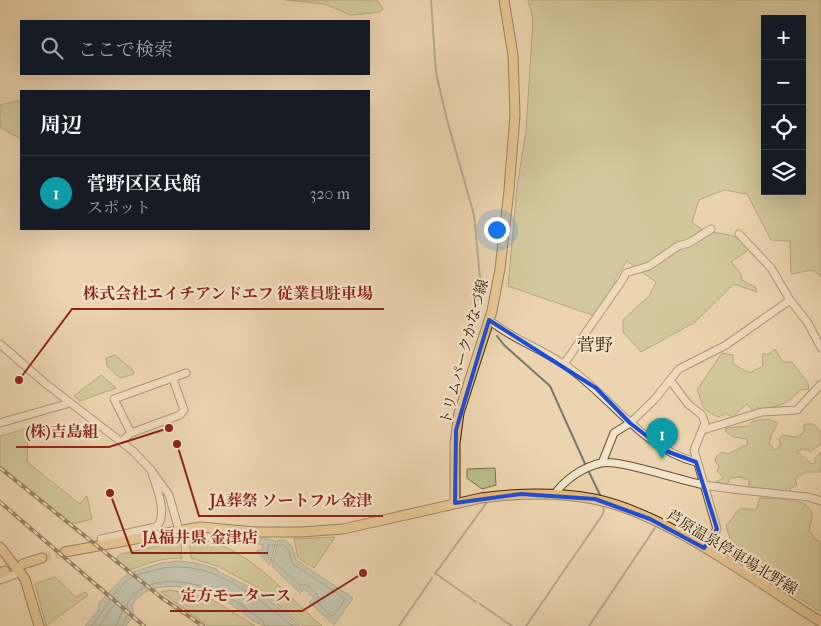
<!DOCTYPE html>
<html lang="ja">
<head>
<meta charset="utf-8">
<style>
	body { margin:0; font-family:"IM FELL French Canon","Noto Serif JP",serif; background:#20242c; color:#f1f3f6 }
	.controls { position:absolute; right:15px; top:15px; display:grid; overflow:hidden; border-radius:0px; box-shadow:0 5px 20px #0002 }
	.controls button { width:45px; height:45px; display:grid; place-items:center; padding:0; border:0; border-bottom:1px solid #363941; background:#171b24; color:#f1f3f6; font:25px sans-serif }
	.you { position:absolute; left:496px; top:229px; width:18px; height:18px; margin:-12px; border:4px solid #fff; border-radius:50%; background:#1a73e8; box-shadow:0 0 0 8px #1a73e833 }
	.badge { display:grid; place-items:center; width:32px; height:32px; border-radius:50%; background:#7c3aed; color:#fff; font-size:16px; font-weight:700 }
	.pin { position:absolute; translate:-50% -41px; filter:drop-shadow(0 1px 2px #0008) }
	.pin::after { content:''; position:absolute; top:26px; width:18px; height:15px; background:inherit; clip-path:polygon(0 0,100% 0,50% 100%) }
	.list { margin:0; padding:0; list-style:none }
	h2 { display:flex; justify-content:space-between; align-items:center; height:65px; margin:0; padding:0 20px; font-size:21px }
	h2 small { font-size:16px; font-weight:400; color:#9ea1a6 }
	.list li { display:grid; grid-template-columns:32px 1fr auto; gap:15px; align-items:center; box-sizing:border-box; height:75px; padding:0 20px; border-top:1px solid #363941 }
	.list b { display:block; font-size:19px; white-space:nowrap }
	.list p { margin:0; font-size:16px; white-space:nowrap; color:#9ea1a6 }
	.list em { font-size:16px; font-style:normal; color:#9ea1a6 }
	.icon { flex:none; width:28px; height:28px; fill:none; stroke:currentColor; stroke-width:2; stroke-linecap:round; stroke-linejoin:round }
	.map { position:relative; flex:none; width:821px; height:626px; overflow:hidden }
	.search { position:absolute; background:#171b24; box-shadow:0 5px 20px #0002; left:20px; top:20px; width:350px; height:55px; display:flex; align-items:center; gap:12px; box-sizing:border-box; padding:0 18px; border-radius:0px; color:#9ea1a6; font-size:19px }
	.panel { position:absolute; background:#171b24; box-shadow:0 5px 20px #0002; left:20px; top:90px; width:350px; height:140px; border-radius:0px }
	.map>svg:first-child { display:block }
</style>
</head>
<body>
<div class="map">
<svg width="821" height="626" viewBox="0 0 821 626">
	<rect width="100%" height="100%" fill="#ebd4af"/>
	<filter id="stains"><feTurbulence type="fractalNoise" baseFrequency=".004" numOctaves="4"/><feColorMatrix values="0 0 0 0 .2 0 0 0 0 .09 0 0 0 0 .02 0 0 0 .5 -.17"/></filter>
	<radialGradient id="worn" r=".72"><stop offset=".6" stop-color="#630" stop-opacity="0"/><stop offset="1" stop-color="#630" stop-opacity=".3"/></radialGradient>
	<!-- green -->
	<path fill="#b9bc8a" stroke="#7a7048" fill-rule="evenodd" d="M 286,0 L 377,0 L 383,9 L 380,12 L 351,15 L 324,4 Z
		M 528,0 L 821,0 L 821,277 L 813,270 L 791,274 L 790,241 L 771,240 L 747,194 L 724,190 L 699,200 L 692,222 L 703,230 L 734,236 L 751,248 L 731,262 L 741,274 L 742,280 L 755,287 L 757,292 L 734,284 L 695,322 L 641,352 L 623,332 L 623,320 L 649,296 L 656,282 L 627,261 L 615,279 L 609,307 L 595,316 L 508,286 L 517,187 L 526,131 L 533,19 ZM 765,19 L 802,19 L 802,191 L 765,191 Z
		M 21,100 L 21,139 L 0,127 L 0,105 Z
		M 775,349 L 783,362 L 792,362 L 808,383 L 809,389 L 800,390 C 791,403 775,408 760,410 L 758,407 L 753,411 L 747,404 L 733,417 L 725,413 L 719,417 C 699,409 704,405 697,390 L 722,353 L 733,355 L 733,364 L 749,373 L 763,366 L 762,354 L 769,354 Z
		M 115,355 L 133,370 L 134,374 L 120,378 L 107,366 L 106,358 Z
		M 101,375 L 116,388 L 80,401 L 74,396 Z
		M 768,419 L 778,423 L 772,433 L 769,444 L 775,450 L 781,445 L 779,440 L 782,435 L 797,437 L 804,432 L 804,424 L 814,424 L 821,432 L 821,444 L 811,451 L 802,449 L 797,452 L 812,464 L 816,463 L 814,459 L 821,452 L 821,472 L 805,472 L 795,479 L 797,485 L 791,488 L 789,493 L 749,488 L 749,480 L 740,477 L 730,478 L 728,483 L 724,485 L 716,482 L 724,478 L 717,471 L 719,466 L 715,461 L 716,457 L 722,452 L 728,454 L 748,444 L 747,439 L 734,437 L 726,432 L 726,428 L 749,426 L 753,421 Z
		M 28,428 L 27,462 L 80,504 L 87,496 L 92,519 L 72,524 L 0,465 L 0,436 Z
		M 495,468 L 496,485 L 482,489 L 467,478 L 467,469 Z
		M 760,498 C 774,499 810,496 812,515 C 813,519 810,525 809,530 L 816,540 L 821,542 L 821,612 L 752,569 L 751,559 L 730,538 L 726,526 L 740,508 L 756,510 Z
		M 335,537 L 314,568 L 298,558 L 294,539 Z
		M 189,539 C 242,538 284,594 322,626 L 303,626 L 258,588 L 242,579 L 217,566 L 191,558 Z
		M 181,541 L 182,559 C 166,556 146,564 130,570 L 116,558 L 121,554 Z
		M 55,577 L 76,597 L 85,592 L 88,595 L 46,626 L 35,584 Z
		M 170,590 L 210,598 L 255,626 L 208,626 L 161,592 Z"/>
	<!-- water -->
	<path fill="#9ab7b3" stroke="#747c6e" d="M 262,538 L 276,541 L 270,565 L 257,552 L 257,550 L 262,550 L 263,545 L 258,544 Z
		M 278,540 L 285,540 L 292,547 L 296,560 L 353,598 L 334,625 L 309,602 L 314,598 L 304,589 L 300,593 L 272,566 Z
		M 179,561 L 196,563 L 217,569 L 217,571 L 261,593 L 300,626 C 290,626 272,626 262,625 C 249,620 239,609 227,602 C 201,588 150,574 132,605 L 134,615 L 126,626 L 85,626 L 99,609 L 99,603 L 127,574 L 161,563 Z"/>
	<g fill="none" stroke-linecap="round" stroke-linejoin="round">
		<!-- shore -->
		<path stroke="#6b6d5d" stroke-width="1" d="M 269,545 L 283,545 L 288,550 L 293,564 L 344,598 L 344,601 L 334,615 L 331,616 L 319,604 L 317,594 L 307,585 L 299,585 L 267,555 Z
			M 92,626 C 105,610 112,592 129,579 C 135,574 144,573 151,571 C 207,554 251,594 293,626
			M 100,626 C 107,617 110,606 119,601 L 122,611 L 116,626
			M 122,626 L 129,613 L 127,604 C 144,571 196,581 223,594 C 237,601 249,611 262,620 L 265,626"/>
		<!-- stream -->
		<path stroke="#747c6e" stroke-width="2" d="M 431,0 L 436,73 L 447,120 L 474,215 L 480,278 L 479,300
			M 497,336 L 504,345 L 550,386 L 586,466
			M 588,470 L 601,497
			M 435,573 L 476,602
			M 435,574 L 487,502
			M 480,604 L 512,626
			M 399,626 L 432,578
			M 526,626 L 603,514 L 604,506
			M 589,626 L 655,528"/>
		<!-- major-tunnel -->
		<path stroke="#c8b18d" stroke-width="9" stroke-dasharray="9 4.5" stroke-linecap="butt" d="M 42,558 L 65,552"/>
		<!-- minor casing -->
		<g stroke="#684f31" stroke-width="9">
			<path id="minor" d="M 739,234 L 771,268 L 790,300 L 808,323 L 821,348
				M 489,320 C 512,339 540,348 565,365 C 610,395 641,448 696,462
				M 0,344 L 46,384 L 133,451 L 151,470 L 169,495 L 179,530
				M 564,364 L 623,279 L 626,273 L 649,266 L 678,246 L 689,243 L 711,229
				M 670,380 L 688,404 L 702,415 L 705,423 L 694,450 L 717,529 L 704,548
				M 0,423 L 70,403
				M 703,430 L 762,412 L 797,410 L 821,384
				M 131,433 L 180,415 L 184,410 L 173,379
				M 121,442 L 131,433 L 114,399 L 186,373
				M 602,463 L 614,433 L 630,423 L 654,400 L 679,369 L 726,345 L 790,300
				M 554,495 C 564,480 583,467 601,463 C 620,459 681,481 705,485 C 739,491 774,493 808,497 L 821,501
				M 101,539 L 156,527 C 169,516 156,486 152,473
				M 0,580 L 21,572"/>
		</g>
		<!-- major casing -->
		<g stroke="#3c2307" stroke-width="11">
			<path id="major" d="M 455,503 L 455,443 L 459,413 L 492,311 L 500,269 L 509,190 L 515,115 L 513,55 L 504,0
				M 0,547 L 25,579 L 39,626
				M 65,552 L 200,527 L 255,532 L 301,532 L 343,529 L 481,498 C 518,493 557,492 594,499 C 668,514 756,582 821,622
				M 23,564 L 42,558
				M 0,573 L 5,571"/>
		</g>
		<!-- minor -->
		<use href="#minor" stroke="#f2e3cb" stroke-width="7"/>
		<!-- major -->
		<use href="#major" stroke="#e6ba78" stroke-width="9"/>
		<!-- rail casing -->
		<g stroke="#3c2307" stroke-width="4">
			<path id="rail" d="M 0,468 L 162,598 L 203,626
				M 0,502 L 144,626"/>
		</g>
		<!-- rail -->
		<use href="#rail" stroke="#f2e3cb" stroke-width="2" stroke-dasharray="5.5" stroke-linecap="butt"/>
	</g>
	<!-- marked area -->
	<path d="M0 0H821V626H0ZM 489,320 L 596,388 L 630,423 L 666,451 L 696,462 L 717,529 L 704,548 L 650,519 L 595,499 L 521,494 L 455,503 L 456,430 Z" fill="#ebd4af" fill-opacity=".55" fill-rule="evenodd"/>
	<path fill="none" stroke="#1d4ed8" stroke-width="4" stroke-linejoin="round" d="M 489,320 L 596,388 L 630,423 L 666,451 L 696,462 L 717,529 L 704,548 L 650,519 L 595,499 L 521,494 L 455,503 L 456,430 Z"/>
	<g text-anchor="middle" stroke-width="4.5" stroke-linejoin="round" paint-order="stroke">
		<!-- street labels -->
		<g font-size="15" fill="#3c2307" stroke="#f2e3cb">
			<text transform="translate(464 352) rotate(-75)" y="5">トリムパークかなづ線</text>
			<text transform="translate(732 552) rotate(31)" y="5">芦原温泉停車場北野線</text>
		</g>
		<!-- quarter labels -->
		<g font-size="18" fill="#3c2307" stroke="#f2e3cb">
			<text x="595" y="351">菅野</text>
		</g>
	</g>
	<!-- callouts -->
	<path fill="none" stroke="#8f2418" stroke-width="2" d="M19 380L72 309H384M169 428L109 447H16M177 444L199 516H383M110 493L132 553H268M363 573L302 611H170"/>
	<g fill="#8f2418" stroke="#f2e3cb" stroke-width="2">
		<circle cx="19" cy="380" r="5"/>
		<circle cx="169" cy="428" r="5"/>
		<circle cx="177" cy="444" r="5"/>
		<circle cx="110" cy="493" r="5"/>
		<circle cx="363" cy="573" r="5"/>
	</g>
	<g font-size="16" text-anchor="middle" font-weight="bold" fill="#8f2418" stroke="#f2e3cb" stroke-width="4.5" stroke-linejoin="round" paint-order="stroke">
		<text x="228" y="299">株式会社エイチアンドエフ 従業員駐車場</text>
		<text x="62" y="437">(株)吉島組</text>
		<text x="291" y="506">JA葬祭 ソートフル金津</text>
		<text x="200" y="543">JA福井県 金津店</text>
		<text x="236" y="601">定方モータース</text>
	</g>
	<rect width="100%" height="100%" filter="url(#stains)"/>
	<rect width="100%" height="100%" fill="url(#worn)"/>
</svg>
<div class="controls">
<button>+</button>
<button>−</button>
<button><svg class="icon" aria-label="locate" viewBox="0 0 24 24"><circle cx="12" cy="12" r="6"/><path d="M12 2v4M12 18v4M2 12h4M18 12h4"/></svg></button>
<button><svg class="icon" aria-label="layers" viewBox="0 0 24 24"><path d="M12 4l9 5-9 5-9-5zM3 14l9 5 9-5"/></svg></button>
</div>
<div class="you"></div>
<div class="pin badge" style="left:662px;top:459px;background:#0f9aa8">1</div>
<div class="search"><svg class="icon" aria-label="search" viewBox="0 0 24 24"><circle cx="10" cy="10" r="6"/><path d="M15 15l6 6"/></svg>ここで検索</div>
<section class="panel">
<h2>周辺<small></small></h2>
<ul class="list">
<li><span class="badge" style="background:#0f9aa8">1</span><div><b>菅野区区民館</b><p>スポット</p></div><em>320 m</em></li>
</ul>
</section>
</div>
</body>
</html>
